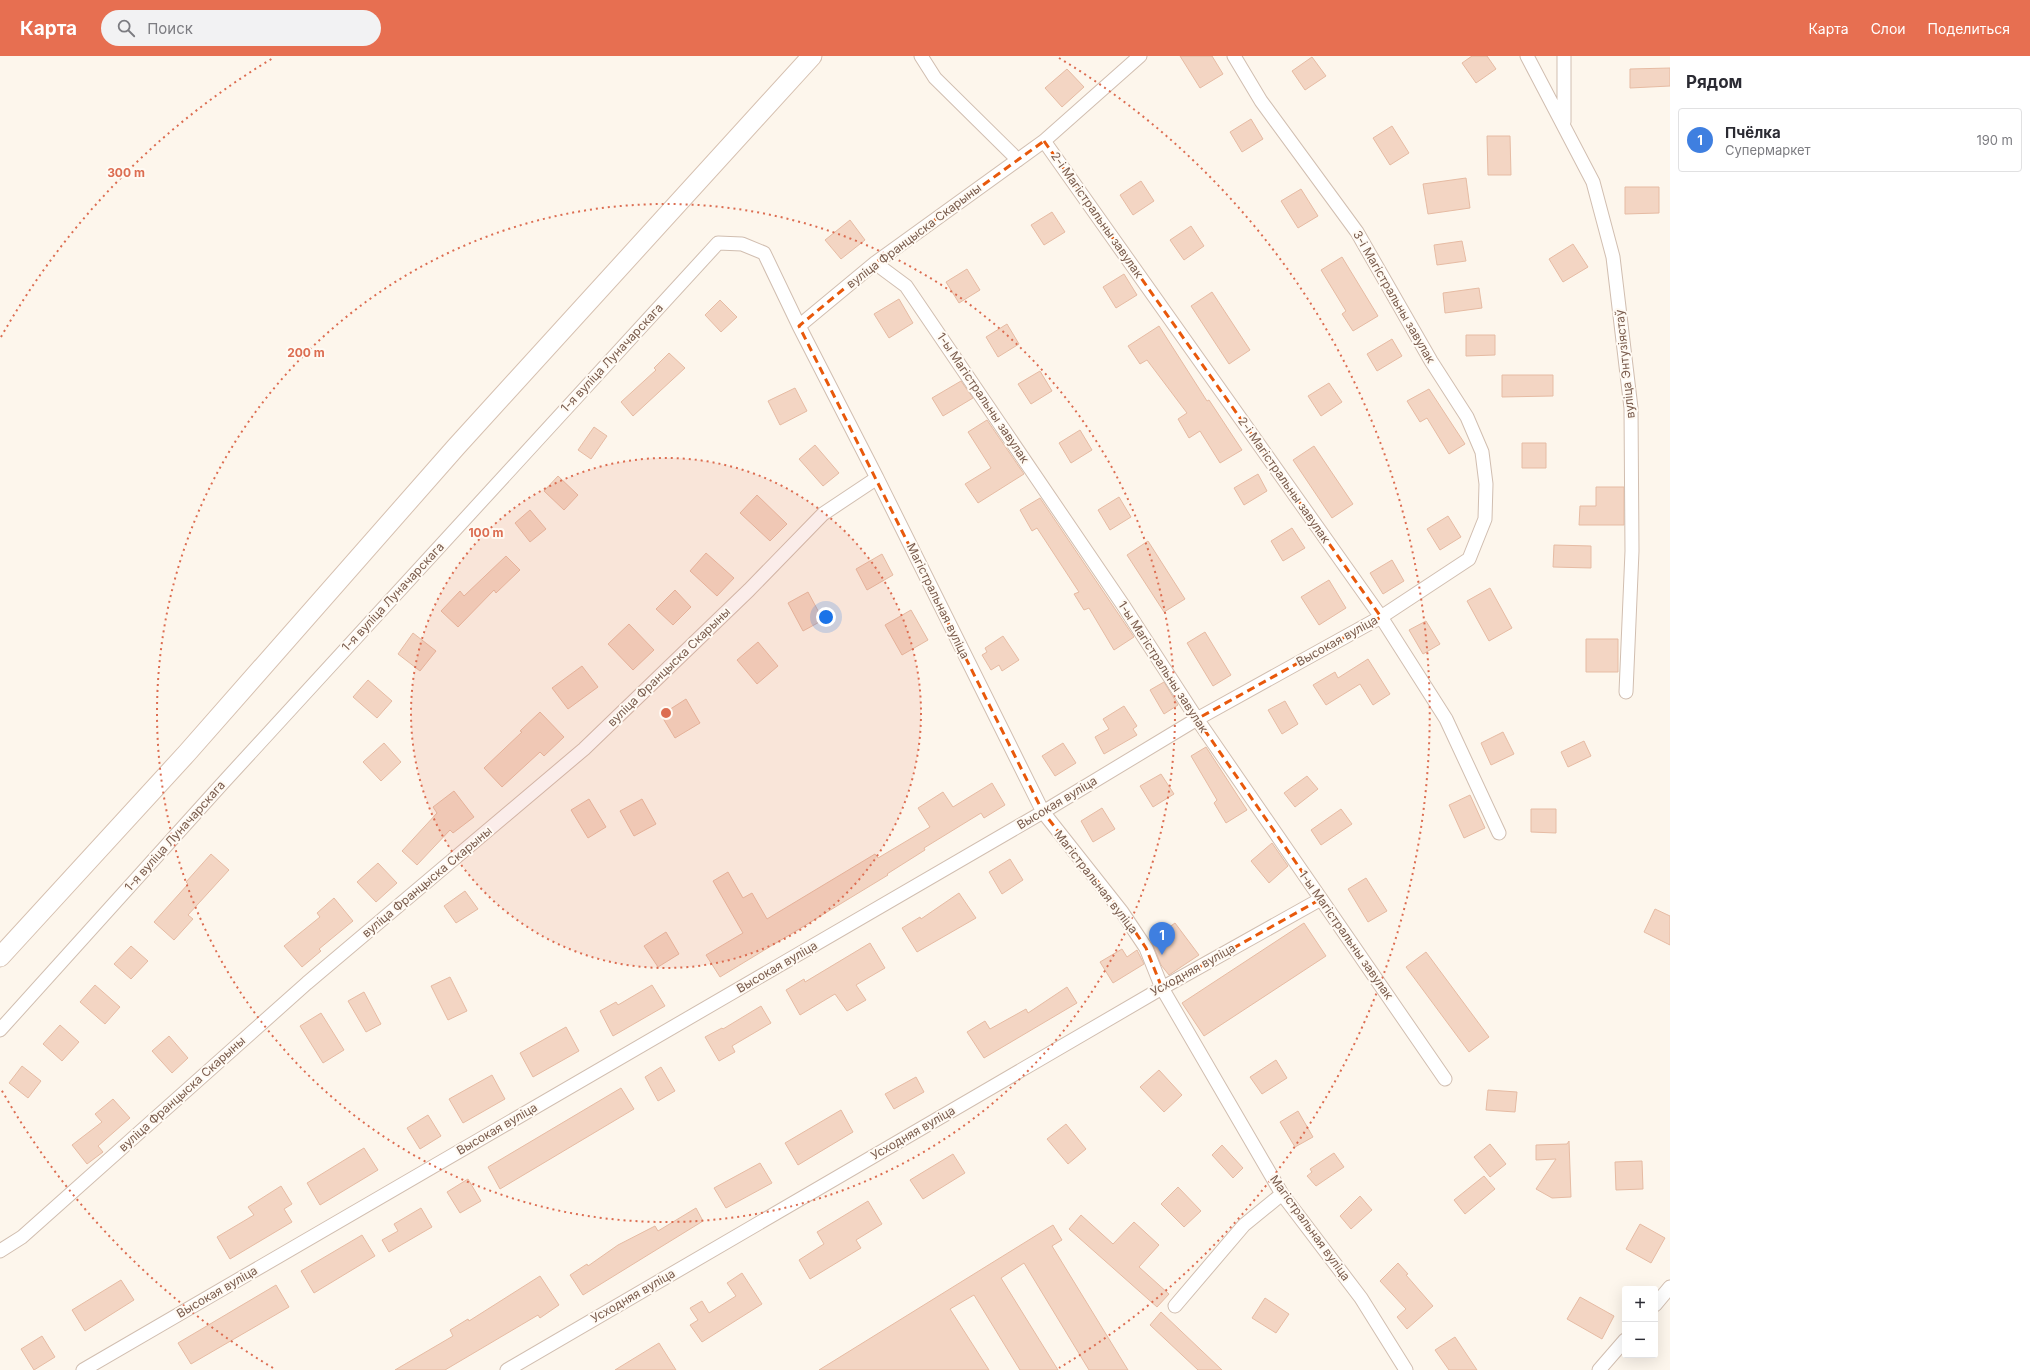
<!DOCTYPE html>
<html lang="ru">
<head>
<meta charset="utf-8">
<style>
	body { margin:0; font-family:Inter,sans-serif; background:#f2f2f3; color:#2b2b33 }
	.controls { position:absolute; right:12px; bottom:12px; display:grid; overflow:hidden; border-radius:4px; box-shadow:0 4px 16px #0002 }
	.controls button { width:36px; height:36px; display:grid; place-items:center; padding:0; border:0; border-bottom:1px solid #e1e1e2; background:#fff; color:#2b2b33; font:20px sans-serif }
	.you { position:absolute; left:826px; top:561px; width:14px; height:14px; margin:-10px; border:3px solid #fff; border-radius:50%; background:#1a73e8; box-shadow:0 0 0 6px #1a73e833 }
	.badge { display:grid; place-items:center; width:26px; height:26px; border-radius:50%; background:#e76f51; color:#fff; font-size:13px; font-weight:700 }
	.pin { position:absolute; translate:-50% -33px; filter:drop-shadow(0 1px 2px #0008) }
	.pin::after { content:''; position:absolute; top:21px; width:14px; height:12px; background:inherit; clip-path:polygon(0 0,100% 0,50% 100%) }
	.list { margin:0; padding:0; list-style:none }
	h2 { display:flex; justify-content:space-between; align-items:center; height:52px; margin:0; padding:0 16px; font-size:17px }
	h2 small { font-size:13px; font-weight:400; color:#7c7c81 }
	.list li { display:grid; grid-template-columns:26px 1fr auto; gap:12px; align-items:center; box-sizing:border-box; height:64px; margin:0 8px 8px; padding:0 8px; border:1px solid #e1e1e2; border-radius:4px }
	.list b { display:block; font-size:15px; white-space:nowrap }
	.list p { margin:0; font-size:13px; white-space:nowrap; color:#7c7c81 }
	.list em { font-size:13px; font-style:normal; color:#7c7c81 }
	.icon { flex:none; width:22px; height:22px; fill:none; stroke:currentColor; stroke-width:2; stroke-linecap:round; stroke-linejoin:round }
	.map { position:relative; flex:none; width:1670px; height:1314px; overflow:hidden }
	header { display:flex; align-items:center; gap:24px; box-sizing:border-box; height:56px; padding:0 20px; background:#e76f51; color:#fff }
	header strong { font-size:19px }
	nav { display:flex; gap:22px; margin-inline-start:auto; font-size:14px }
	.search { width:280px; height:36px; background:#f2f2f3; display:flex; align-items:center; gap:10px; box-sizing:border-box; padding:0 14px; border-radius:22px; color:#7c7c81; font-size:15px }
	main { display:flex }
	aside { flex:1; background:#fff }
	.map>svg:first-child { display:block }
</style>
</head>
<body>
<header>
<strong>Карта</strong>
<div class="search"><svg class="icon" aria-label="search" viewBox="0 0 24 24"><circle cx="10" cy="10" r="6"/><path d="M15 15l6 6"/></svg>Поиск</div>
<nav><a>Карта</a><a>Слои</a><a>Поделиться</a></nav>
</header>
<main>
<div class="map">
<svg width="1670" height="1314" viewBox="0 0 1670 1314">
	<rect width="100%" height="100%" fill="#fdf6ec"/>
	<!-- building -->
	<path fill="#f3d5c3" stroke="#e6bba3" d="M 1180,0 L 1212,0 L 1223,18 L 1200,32 Z
		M 1472,0 L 1487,0 L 1496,13 L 1476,27 L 1462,7 Z
		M 1312,1 L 1326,20 L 1305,34 L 1292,15 Z
		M 1670,12 L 1670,30 L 1630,32 L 1630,13 Z
		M 1067,13 L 1084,31 L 1062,51 L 1045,32 Z
		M 1251,63 L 1263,83 L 1242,96 L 1230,76 Z
		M 1392,70 L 1409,97 L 1390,109 L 1373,82 Z
		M 1487,80 L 1510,80 L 1511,119 L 1488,119 Z
		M 1466,122 L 1470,152 L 1428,158 L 1423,128 Z
		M 1141,125 L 1154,145 L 1133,159 L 1120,139 Z
		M 1625,131 L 1659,131 L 1659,157 L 1625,158 Z
		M 1301,133 L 1318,160 L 1298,172 L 1281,145 Z
		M 1052,156 L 1065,176 L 1044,189 L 1031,169 Z
		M 850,164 L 865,184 L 841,203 L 825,184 Z
		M 1191,170 L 1204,190 L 1184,204 L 1170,184 Z
		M 1462,185 L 1466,205 L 1437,209 L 1434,189 Z
		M 1573,188 L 1588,211 L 1563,226 L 1549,203 Z
		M 1342,201 L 1378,260 L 1353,275 L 1342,258 L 1346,255 L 1321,214 Z
		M 967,213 L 980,234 L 959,247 L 946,226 Z
		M 1124,218 L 1137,239 L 1116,252 L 1103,231 Z
		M 1479,232 L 1482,252 L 1445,257 L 1443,237 Z
		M 1212,236 L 1250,294 L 1229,308 L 1191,250 Z
		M 899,243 L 913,267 L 889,282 L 874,258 Z
		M 720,244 L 737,261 L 721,276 L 705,259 Z
		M 1007,268 L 1019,288 L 998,301 L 986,281 Z
		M 1159,270 L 1207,345 L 1209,344 L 1242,394 L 1220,407 L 1200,375 L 1189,382 L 1178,363 L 1187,357 L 1147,304 L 1140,308 L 1128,290 Z
		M 1466,279 L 1495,279 L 1495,299 L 1466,300 Z
		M 1392,283 L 1402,300 L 1377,315 L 1367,298 Z
		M 669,297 L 685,312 L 633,360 L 621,346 L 656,314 L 654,312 Z
		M 1040,315 L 1052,335 L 1031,348 L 1018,328 Z
		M 1502,319 L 1553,319 L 1553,340 L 1502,341 Z
		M 961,325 L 973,342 L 943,360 L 932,342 Z
		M 1329,327 L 1342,346 L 1321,360 L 1308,340 Z
		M 795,332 L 807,355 L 780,369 L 768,345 Z
		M 1429,333 L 1465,388 L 1449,398 L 1427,362 L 1420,366 L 1407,345 Z
		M 987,364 L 1024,418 L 978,447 L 965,428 L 991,412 L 968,376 Z
		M 594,371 L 607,380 L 591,403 L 578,394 Z
		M 1080,374 L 1092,394 L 1071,407 L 1059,387 Z
		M 1522,387 L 1546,387 L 1546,412 L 1522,412 Z
		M 815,389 L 839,417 L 823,430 L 799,403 Z
		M 1314,390 L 1353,448 L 1332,462 L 1293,404 Z
		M 1258,418 L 1267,435 L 1244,449 L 1234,432 Z
		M 558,420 L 578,439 L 564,454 L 544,435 Z
		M 1596,431 L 1624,431 L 1624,469 L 1579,469 L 1580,450 L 1596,450 Z
		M 757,439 L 787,468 L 770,485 L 740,457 Z
		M 1119,441 L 1131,461 L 1110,474 L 1098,454 Z
		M 1040,442 L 1134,581 L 1114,594 L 1089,552 L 1084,554 L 1074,538 L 1079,536 L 1037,472 L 1032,475 L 1020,454 Z
		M 530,454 L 546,473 L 530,486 L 515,467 Z
		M 1448,460 L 1461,481 L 1440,494 L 1427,473 Z
		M 1292,472 L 1305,492 L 1283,505 L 1271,485 Z
		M 1148,485 L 1185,543 L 1164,556 L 1127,499 Z
		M 1554,489 L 1591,490 L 1591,512 L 1553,511 Z
		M 706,497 L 734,522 L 717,540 L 690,515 Z
		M 882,498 L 893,519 L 867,534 L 856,513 Z
		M 506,500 L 520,514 L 496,537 L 494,534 L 458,571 L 441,555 L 460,535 L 464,540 Z
		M 1392,504 L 1404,525 L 1383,538 L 1370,517 Z
		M 1329,524 L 1346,552 L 1319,569 L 1301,541 Z
		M 1490,532 L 1512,572 L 1489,585 L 1467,545 Z
		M 675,534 L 691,551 L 673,569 L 656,553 Z
		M 808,536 L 823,564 L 803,575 L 788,547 Z
		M 911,554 L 928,584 L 902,599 L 885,569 Z
		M 1426,565 L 1440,588 L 1423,598 L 1409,574 Z
		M 629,568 L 654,594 L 633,614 L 608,588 Z
		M 1205,576 L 1231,619 L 1213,630 L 1187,587 Z
		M 413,577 L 436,595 L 420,615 L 398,598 Z
		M 1003,580 L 1019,604 L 1002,615 L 999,609 L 991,614 L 982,599 L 987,596 L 985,592 Z
		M 1586,583 L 1618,583 L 1618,616 L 1586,616 Z
		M 758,586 L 778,610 L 757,628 L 737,604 Z
		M 1368,603 L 1390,638 L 1373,649 L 1360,628 L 1326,649 L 1313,629 L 1335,616 L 1338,622 Z
		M 582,610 L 598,631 L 568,653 L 552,632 Z
		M 368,624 L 392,645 L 377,662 L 353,641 Z
		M 1164,626 L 1178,649 L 1164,658 L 1150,634 Z
		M 686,643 L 700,667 L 675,682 L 661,659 Z
		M 1285,645 L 1298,668 L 1282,678 L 1268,654 Z
		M 1124,650 L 1137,670 L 1133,673 L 1137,679 L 1104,698 L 1095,681 L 1109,673 L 1103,663 Z
		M 540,656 L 564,681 L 544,700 L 540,696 L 502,731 L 484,712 L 522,676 L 520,675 Z
		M 1503,676 L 1514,698 L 1491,709 L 1481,687 Z
		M 1584,685 L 1591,700 L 1568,711 L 1561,696 Z
		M 384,687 L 401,706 L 381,725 L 363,706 Z
		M 1063,687 L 1076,707 L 1055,720 L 1042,700 Z
		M 1206,691 L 1247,754 L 1226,767 L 1214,747 L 1217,744 L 1191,700 Z
		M 1161,718 L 1174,738 L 1153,751 L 1140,730 Z
		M 1307,720 L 1318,733 L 1295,751 L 1284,737 Z
		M 992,727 L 1005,749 L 984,762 L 981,757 L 924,792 L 925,794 L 887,818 L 888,819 L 720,921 L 706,899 L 743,877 L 713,825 L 728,816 L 743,842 L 752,837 L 767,863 L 875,798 L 878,802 L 930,771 L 918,752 L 943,736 L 953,751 Z
		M 454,735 L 474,761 L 453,777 L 450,774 L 417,809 L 402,795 L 437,757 L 433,751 Z
		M 1470,739 L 1485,772 L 1464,782 L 1449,749 Z
		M 589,743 L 606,771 L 588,782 L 571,754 Z
		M 642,743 L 656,768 L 634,780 L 620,755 Z
		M 1102,752 L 1115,773 L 1093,786 L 1081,765 Z
		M 1341,753 L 1352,768 L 1321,789 L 1311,774 Z
		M 1531,753 L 1556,753 L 1556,777 L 1531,776 Z
		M 1272,787 L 1288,810 L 1269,827 L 1251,805 Z
		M 211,798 L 229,814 L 188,859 L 193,863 L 174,884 L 154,866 L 188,828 L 186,826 Z
		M 1010,803 L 1023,824 L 1002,838 L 989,816 Z
		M 378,807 L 397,827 L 376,846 L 357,826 Z
		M 1366,822 L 1387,855 L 1368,866 L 1348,833 Z
		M 465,835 L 478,853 L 456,867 L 444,850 Z
		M 959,837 L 976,862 L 917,896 L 902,872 L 920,861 L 921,863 Z
		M 334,842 L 353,865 L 319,893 L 321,895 L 302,911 L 284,890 L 320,861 L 317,857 Z
		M 1655,853 L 1670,860 L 1670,889 L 1644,876 Z
		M 1175,867 L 1199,899 L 1169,919 L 1161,909 L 1151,884 Z
		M 1304,867 L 1326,900 L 1204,980 L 1182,947 Z
		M 666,876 L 679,898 L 658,911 L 644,890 Z
		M 870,887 L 885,912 L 856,929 L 866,944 L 847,955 L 835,938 L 800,959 L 786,934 L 804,923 L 805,926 Z
		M 131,890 L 148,905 L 131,923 L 114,908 Z
		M 1122,893 L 1127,901 L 1137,894 L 1144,908 L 1113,927 L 1100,906 Z
		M 1426,896 L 1489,981 L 1469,996 L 1406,911 Z
		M 450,921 L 467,955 L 448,964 L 431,930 Z
		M 95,929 L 120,951 L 105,968 L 80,946 Z
		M 652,929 L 665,950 L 613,980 L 600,955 L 616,946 L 618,949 Z
		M 1067,931 L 1077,947 L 984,1002 L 967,976 L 985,965 L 990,973 L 1026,953 L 1028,957 Z
		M 364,936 L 381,968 L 366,976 L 348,945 Z
		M 761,950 L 771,967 L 732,990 L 735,996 L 719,1005 L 705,981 L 722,972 L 723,973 Z
		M 321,957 L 344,994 L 323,1007 L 300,970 Z
		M 60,969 L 79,986 L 62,1005 L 43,988 Z
		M 566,971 L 579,995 L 533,1021 L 520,997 Z
		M 169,980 L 188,1002 L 172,1017 L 152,995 Z
		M 1276,1004 L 1287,1022 L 1262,1038 L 1250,1021 Z
		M 22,1010 L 41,1025 L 28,1042 L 9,1027 Z
		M 661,1011 L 675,1035 L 658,1045 L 645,1021 Z
		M 1159,1014 L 1182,1039 L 1164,1056 L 1140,1031 Z
		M 492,1019 L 505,1043 L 463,1067 L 449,1043 Z
		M 916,1021 L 924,1036 L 894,1053 L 885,1038 Z
		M 621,1032 L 634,1053 L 500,1133 L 488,1111 Z
		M 1488,1034 L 1517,1036 L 1515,1056 L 1486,1054 Z
		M 113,1043 L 130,1062 L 98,1090 L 103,1096 L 87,1108 L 72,1089 L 102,1066 L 95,1058 Z
		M 841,1054 L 853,1076 L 798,1109 L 785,1087 Z
		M 1298,1055 L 1313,1081 L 1295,1091 L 1280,1066 Z
		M 428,1059 L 441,1080 L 420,1093 L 407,1072 Z
		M 1066,1068 L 1086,1093 L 1068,1108 L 1047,1083 Z
		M 1569,1085 L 1571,1141 L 1552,1142 L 1536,1133 L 1556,1103 L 1536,1104 L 1536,1089 L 1567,1088 Z
		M 1490,1088 L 1506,1108 L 1490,1121 L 1474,1101 Z
		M 1222,1089 L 1243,1112 L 1233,1122 L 1212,1099 Z
		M 364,1092 L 378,1114 L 320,1149 L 307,1127 Z
		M 1334,1097 L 1344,1111 L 1316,1130 L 1307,1120 L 1312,1116 L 1310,1113 Z
		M 953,1098 L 965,1117 L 923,1143 L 910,1124 Z
		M 1642,1105 L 1643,1133 L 1616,1134 L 1615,1106 Z
		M 760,1107 L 772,1127 L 726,1152 L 714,1132 Z
		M 1484,1120 L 1495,1133 L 1465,1158 L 1454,1144 Z
		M 468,1123 L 481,1145 L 460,1157 L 447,1136 Z
		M 281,1130 L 292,1148 L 284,1153 L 292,1166 L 230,1203 L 217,1181 L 254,1159 L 248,1151 Z
		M 1178,1131 L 1201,1155 L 1184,1171 L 1161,1148 Z
		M 1360,1140 L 1372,1154 L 1351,1173 L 1340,1160 Z
		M 868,1145 L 882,1168 L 856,1184 L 861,1192 L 810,1223 L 799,1204 L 824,1188 L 817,1176 Z
		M 421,1152 L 432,1171 L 389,1196 L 382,1184 L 398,1175 L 394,1168 Z
		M 696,1152 L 703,1165 L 583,1239 L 570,1219 L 587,1208 L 588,1210 L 618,1189 L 655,1170 L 658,1175 Z
		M 1081,1159 L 1113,1188 L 1134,1166 L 1159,1189 L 1139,1211 L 1169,1238 L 1157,1251 L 1069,1173 Z
		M 1640,1168 L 1665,1182 L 1651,1207 L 1626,1193 Z
		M 1053,1169 L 1062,1184 L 1052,1190 L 1128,1314 L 1089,1314 L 1024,1207 L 1001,1222 L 1058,1314 L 1020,1314 L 974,1239 L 950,1253 L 989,1314 L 819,1314 Z
		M 362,1179 L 375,1200 L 314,1237 L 301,1215 Z
		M 1398,1207 L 1408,1218 L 1406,1219 L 1433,1250 L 1407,1273 L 1397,1261 L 1406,1253 L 1380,1225 Z
		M 742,1217 L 762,1248 L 702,1286 L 690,1269 L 698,1264 L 690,1252 L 702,1245 L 709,1257 L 736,1240 L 727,1227 Z
		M 540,1220 L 559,1249 L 540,1262 L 538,1259 L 445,1314 L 395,1314 L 453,1280 L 450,1274 L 468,1263 L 469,1265 Z
		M 121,1224 L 134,1244 L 85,1275 L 72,1254 Z
		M 276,1229 L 289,1251 L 191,1308 L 178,1287 Z
		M 1580,1241 L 1614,1260 L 1602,1283 L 1567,1263 Z
		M 1265,1242 L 1289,1258 L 1276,1277 L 1252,1262 Z
		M 1161,1256 L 1222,1314 L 1198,1314 L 1150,1269 Z
		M 42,1280 L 55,1301 L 34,1314 L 21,1293 Z
		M 1455,1281 L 1477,1314 L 1449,1314 L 1435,1294 Z
		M 659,1287 L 676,1314 L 615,1314 Z"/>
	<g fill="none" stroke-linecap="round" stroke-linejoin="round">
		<!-- street casing -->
		<g stroke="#d1beb0" stroke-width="15">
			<path id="street" d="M 921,0 L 935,22 L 1018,104
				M 1527,0 L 1593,126 L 1613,201 L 1631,352 L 1632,495 L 1626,636
				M 1564,66 L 1564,0
				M 1044,85 L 1381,561 L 1446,663 L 1499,777
				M 875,207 L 906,230 L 1123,549 L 1197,663 L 1445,1023
				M 877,422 L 1043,756 L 1122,856 L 1146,892 L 1162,932 L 1282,1138 L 1361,1242 L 1406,1314
				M 0,974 L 221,729 L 718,187 L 742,188 L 764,197 L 799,270
				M 0,1195 L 22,1181 L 307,927 L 584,693 L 749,534 L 823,458 L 877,422 L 799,270 L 875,207 L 1044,85 L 1140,0
				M 1655,1249 L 1670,1231
				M 1175,1250 L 1244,1169 L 1282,1138
				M 83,1314 L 1043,756 L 1197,663 L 1381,561 L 1469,503 L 1485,463 L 1486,428 L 1482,396 L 1467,361 L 1431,305 L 1357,176 L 1261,45 L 1234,0
				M 507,1314 L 1162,932 L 1321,843
				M 1599,1314 L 1625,1284"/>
		</g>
		<!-- secondary casing -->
		<g stroke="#d6c0b0" stroke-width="21">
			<path id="secondary" d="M 0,901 L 187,697 L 456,391 L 812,0"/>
		</g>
		<!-- street -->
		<use href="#street" stroke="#fff" stroke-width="13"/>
		<!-- secondary -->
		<use href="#secondary" stroke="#fff" stroke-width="19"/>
	</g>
	<!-- marked area -->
	<path fill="none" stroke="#e8590c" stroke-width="3" stroke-dasharray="8 5" stroke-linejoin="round" d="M 1044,85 L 1381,561 L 1197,663 L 1321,843 L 1162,932 L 1146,892 L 1122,856 L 1043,756 L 799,270 L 875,207 Z"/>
	<!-- distance rings -->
	<circle cx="666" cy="657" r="255" fill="#dc6d51" fill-opacity=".12"/>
	<g fill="none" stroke="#dc6d51" stroke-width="2" stroke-dasharray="2 4">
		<circle cx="666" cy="657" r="255"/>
		<circle cx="666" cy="657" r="509"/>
		<path d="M273 1312A764 764 0 0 1 1 1033M1 281A764 764 0 0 1 273 2M1059 2A764 764 0 0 1 1059 1312"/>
	</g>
	<g text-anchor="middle" stroke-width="4" stroke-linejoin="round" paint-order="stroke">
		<!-- street labels -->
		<g font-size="12" fill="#7a5c4d" stroke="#fffaf3">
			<text transform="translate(1097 159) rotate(55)" y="4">2-і Магістральны завулак</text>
			<text transform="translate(914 180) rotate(-37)" y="4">вуліца Францыска Скарыны</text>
			<text transform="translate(1394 241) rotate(60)" y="4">3-і Магістральны завулак</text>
			<text transform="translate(612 302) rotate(-47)" y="4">1-я вуліца Луначарскага</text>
			<text transform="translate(1625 308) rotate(-96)" y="4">вуліца Энтузіястаў</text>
			<text transform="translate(983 342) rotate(56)" y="4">1-ы Магістральны завулак</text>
			<text transform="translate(1284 424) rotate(55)" y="4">2-і Магістральны завулак</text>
			<text transform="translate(393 541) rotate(-47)" y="4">1-я вуліца Луначарскага</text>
			<text transform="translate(938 545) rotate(64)" y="4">Магістральная вуліца</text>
			<text transform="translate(1337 585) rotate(-29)" y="4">Высокая вуліца</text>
			<text transform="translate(669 611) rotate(-44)" y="4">вуліца Францыска Скарыны</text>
			<text transform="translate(1163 611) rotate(57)" y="4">1-ы Магістральны завулак</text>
			<text transform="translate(1057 747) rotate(-31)" y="4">Высокая вуліца</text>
			<text transform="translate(175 780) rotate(-48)" y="4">1-я вуліца Луначарскага</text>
			<text transform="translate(427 826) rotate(-40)" y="4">вуліца Францыска Скарыны</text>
			<text transform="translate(1096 826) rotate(52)" y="4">Магістральная вуліца</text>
			<text transform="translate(1346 879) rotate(55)" y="4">1-ы Магістральны завулак</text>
			<text transform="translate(777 911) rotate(-30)" y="4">Высокая вуліца</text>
			<text transform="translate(1193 914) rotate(-29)" y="4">Усходняя вуліца</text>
			<text transform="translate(182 1038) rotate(-42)" y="4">вуліца Францыска Скарыны</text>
			<text transform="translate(497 1073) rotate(-30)" y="4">Высокая вуліца</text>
			<text transform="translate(913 1077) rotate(-30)" y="4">Усходняя вуліца</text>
			<text transform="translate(1310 1172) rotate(54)" y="4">Магістральная вуліца</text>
			<text transform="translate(217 1236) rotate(-30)" y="4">Высокая вуліца</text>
			<text transform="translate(633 1240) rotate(-30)" y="4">Усходняя вуліца</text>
		</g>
	</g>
	<circle cx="666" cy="657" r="6" fill="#dc6d51" stroke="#fffaf3" stroke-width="2"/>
	<g font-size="12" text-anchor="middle" font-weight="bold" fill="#dc6d51" stroke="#fffaf3" stroke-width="4" stroke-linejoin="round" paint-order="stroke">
		<text x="126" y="121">300 m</text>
		<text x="306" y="301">200 m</text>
		<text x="486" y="481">100 m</text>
	</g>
</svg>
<div class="controls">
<button>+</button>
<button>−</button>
</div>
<div class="you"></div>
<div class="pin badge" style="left:1162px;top:899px;background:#3f7fe0">1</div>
</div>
<aside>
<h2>Рядом<small></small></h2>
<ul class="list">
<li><span class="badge" style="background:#3f7fe0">1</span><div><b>Пчёлка</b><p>Супермаркет</p></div><em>190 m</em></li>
</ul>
</aside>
</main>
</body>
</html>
